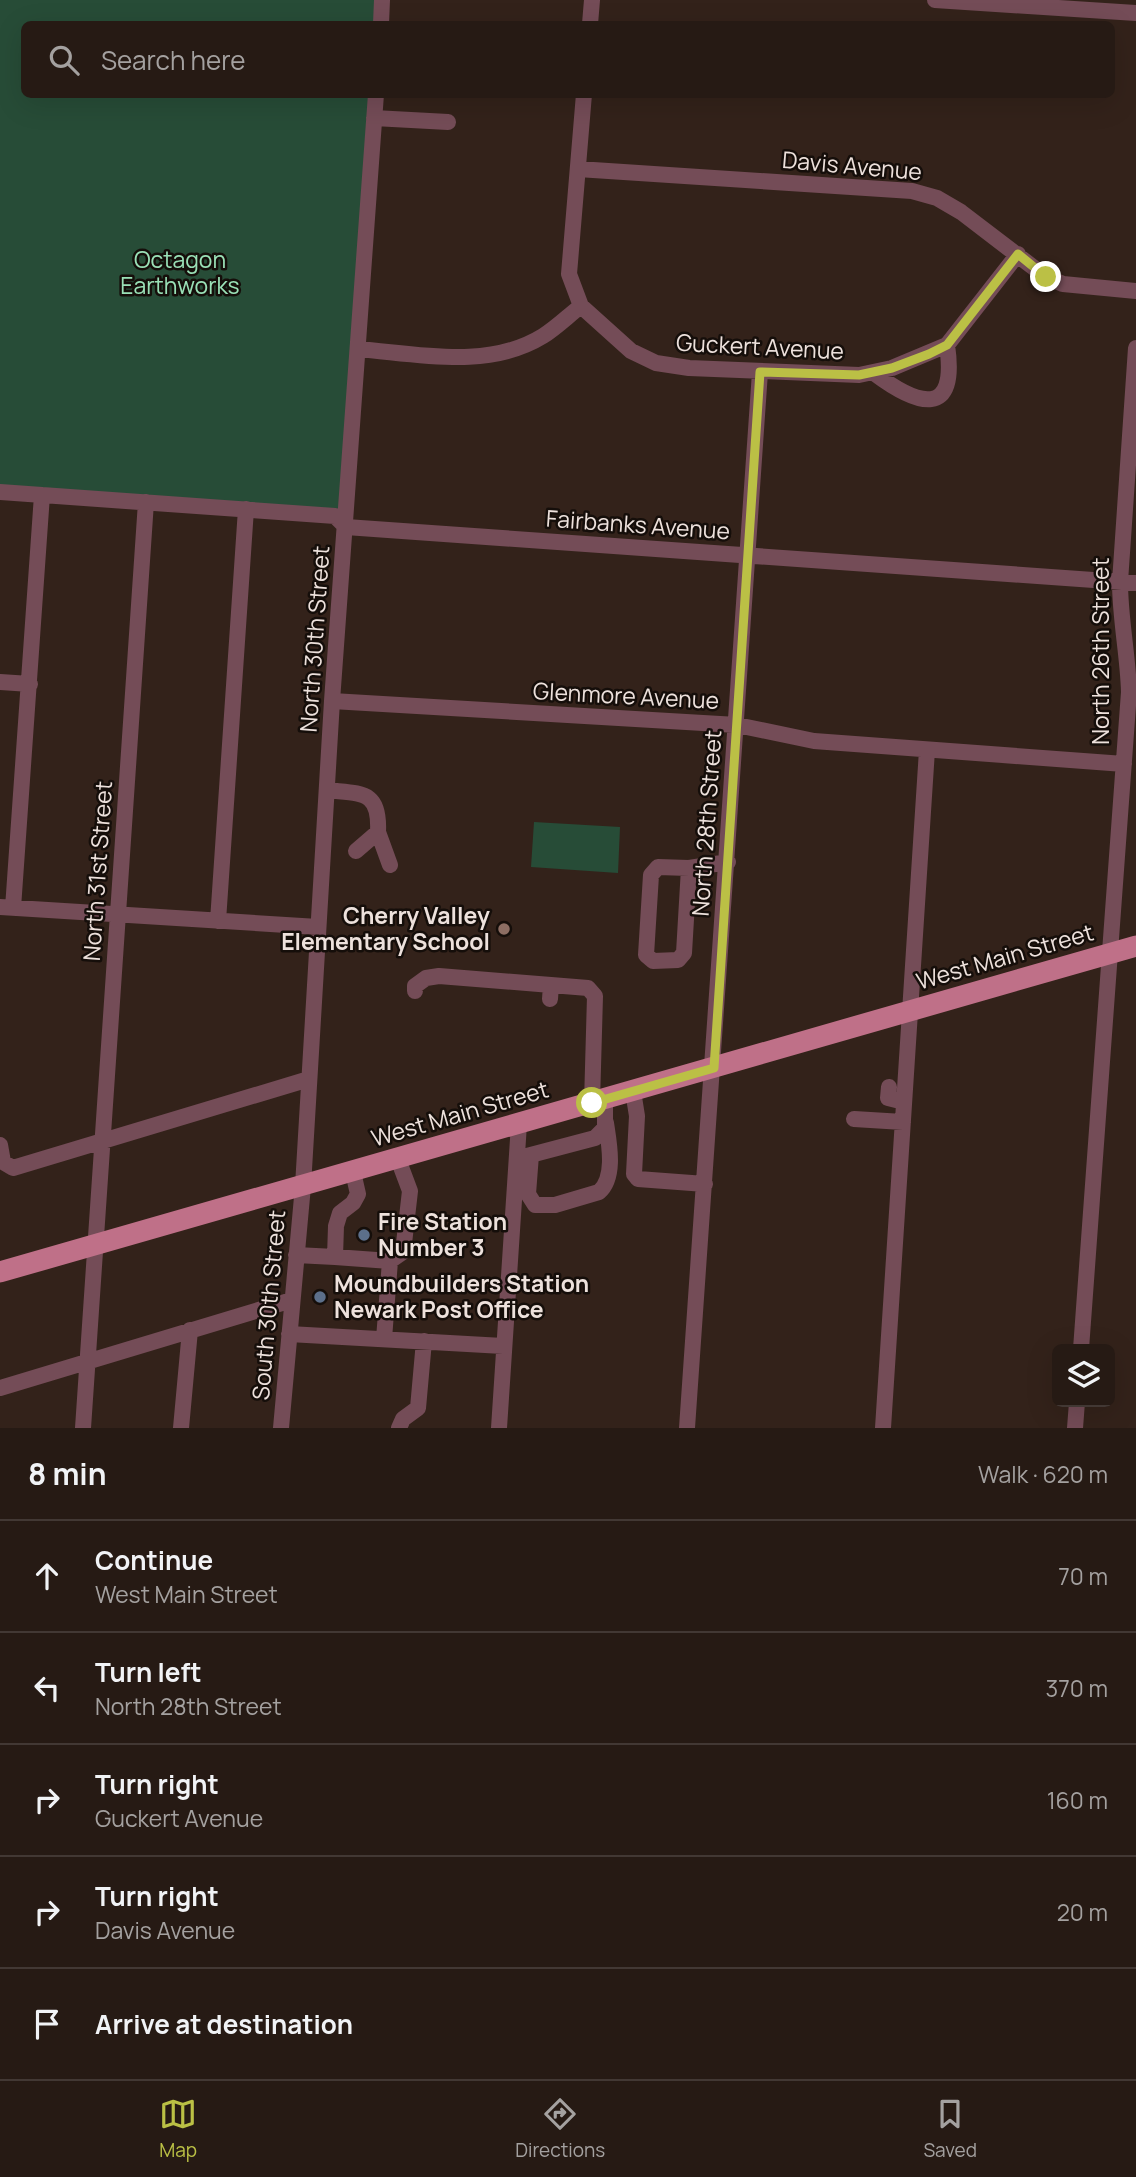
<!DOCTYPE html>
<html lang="en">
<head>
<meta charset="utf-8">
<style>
	body { margin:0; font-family:Manrope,sans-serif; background:#2e231d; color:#f1f3f6 }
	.controls { position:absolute; right:21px; bottom:21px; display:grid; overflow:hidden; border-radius:10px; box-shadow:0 7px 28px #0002 }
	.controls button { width:63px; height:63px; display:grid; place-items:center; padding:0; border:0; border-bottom:2px solid #423834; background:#261a14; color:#f1f3f6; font:35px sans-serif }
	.stop { position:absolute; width:21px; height:21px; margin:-16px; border:5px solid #bbc045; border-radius:50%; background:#fff }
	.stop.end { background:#bbc045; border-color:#fff; box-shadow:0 2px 7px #0008 }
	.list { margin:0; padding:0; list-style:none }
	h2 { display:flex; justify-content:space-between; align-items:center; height:91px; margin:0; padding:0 28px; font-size:30px }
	h2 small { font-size:23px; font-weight:400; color:#a4a1a0 }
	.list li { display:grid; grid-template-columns:46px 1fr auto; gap:21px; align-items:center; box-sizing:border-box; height:112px; padding:0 28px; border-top:2px solid #423834 }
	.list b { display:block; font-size:26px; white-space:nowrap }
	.list p { margin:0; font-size:23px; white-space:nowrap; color:#a4a1a0 }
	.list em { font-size:23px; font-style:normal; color:#a4a1a0 }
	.icon { flex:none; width:38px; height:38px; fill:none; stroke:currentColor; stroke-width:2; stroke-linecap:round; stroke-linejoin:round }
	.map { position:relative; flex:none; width:1136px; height:1428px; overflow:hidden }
	.search { position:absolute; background:#261a14; box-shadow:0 7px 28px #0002; left:21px; right:21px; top:21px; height:77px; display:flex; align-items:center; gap:18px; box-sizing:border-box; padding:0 24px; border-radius:10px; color:#a4a1a0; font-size:26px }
	.sheet { height:651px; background:#261a14 }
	nav { display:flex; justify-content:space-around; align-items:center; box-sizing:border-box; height:98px; border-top:2px solid #423834; background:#261a14; font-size:19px; color:#a4a1a0 }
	nav a { display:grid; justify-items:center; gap:4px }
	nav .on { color:#bbc045 }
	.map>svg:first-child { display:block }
</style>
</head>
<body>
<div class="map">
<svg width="1136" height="1428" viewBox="0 0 1136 1428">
	<rect width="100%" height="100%" fill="#33221a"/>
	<!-- green -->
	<path fill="#274c37" d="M 0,0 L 381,0 L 379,24 L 24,24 L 24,94 L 374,95 L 341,509 L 0,488 Z
		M 534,822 L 620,827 L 618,873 L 531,867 Z"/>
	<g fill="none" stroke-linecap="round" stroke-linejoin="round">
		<!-- minor -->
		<path stroke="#744c57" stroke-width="16" d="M 935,0 L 1136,13
			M 381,24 L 382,0
			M 590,24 L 592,0
			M 584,94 L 569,274 L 581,306 L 631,351 L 656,363 L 689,368 L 859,375 L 892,368 L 947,345 L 1018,254
			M 374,118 L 448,122
			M 578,169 L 912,191 L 937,198 L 961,212 L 1046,277 L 1063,284 L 1136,291
			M 358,349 C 419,354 488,370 543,336 C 556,328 568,316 581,306
			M 874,373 C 918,406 958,419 947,345
			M 0,492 L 335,516 L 346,527
			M 346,527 L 1136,583
			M 0,682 L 30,684
			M 332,701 L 737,725 L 814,741 L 1124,764
			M 327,790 C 362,794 380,790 378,832
			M 356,851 L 378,832 L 390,865
			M 689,868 L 684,953 L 678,960 L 653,961 L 646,955 L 651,875 L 658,867 L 689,868 L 728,862
			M 0,907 L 318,927
			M 13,908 L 42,495
			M 218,921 L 246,509
			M 551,985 L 588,988 L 595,996 L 592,1103
			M 415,991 L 415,986 L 426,978 L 439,976 L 551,985 L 550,999
			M 889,1087 L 888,1098 L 904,1102
			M 633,1091 L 637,1116 L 634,1174 L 638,1179 L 705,1184
			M 854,1119 L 903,1122
			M 0,1145 L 3,1162 L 13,1168 L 309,1079
			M 531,1155 L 528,1194 L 535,1205 L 555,1205 L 599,1192 C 616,1177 609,1143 606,1123
			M 523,1157 L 595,1138 L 605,1128 L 605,1099
			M 296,1255 L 335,1257 L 336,1226 L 340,1213 L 353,1203 L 358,1194 L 353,1172
			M 335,1257 L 390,1261 L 403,1252 L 410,1191 L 398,1159
			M 289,1334 L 503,1346
			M 384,1339 L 390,1261
			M 1081,1349 L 1129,692 C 1128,655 1120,619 1120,582 L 1136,348
			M 0,1388 L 292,1300
			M 83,1428 L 146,502
			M 181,1428 L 190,1330
			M 281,1428 L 303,1186 L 332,701 L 376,94
			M 399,1428 L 403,1419 L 418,1408 L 424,1341
			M 499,1428 L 519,1124
			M 687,1428 L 760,372
			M 883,1428 L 927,750
			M 1075,1428 L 1077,1402"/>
		<!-- major -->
		<path stroke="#bf7088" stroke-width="21" d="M 0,1272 L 1136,946"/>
	</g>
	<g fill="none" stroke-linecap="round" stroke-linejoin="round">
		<!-- route -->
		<path stroke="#bbc045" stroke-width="9" d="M 592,1103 L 714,1068 L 760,372 L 859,375 L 892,368 L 929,354 L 947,345 L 1018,254 L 1046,277"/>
	</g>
	<!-- markers -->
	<circle fill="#8d6e63" stroke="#150e0a" stroke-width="2.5" cx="504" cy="929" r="7"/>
	<g fill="#5c6f8a" stroke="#150e0a" stroke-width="2.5">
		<circle cx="364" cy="1235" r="7"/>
		<circle cx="320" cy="1297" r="7"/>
	</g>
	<g text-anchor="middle" stroke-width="5" stroke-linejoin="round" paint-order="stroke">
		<!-- street labels -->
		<g font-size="23" fill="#ede1dc" stroke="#150e0a">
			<text transform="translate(852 166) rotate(5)" y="8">Davis Avenue</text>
			<text transform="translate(760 347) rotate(3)" y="8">Guckert Avenue</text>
			<text transform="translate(638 525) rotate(4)" y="8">Fairbanks Avenue</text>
			<text transform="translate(315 639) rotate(-86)" y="8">North 30th Street</text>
			<text transform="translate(1101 651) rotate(-90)" y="8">North 26th Street</text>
			<text transform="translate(626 696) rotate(3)" y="8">Glenmore Avenue</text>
			<text transform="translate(707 823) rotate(-86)" y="8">North 28th Street</text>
			<text transform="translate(98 871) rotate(-86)" y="8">North 31st Street</text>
			<text transform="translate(1005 957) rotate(-16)" y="8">West Main Street</text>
			<text transform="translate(460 1114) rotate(-16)" y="8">West Main Street</text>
			<text transform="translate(269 1305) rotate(-85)" y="8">South 30th Street</text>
		</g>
		<!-- park labels -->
		<g font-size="23" fill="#9ae1b7" stroke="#150e0a">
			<text x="180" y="268">Octagon<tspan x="180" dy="26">Earthworks</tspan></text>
		</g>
		<!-- poi labels -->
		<g font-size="23" font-weight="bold" fill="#ede1dc" stroke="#150e0a" text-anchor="start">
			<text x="490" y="924" text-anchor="end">Cherry Valley<tspan x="490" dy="26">Elementary School</tspan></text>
			<text x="378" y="1230">Fire Station<tspan x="378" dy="26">Number 3</tspan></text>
			<text x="334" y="1292">Moundbuilders Station<tspan x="334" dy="26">Newark Post Office</tspan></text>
		</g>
	</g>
</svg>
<div class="controls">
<button><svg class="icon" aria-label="layers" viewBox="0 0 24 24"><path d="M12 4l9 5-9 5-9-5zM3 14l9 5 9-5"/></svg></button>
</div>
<div class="stop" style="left:592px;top:1103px"></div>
<div class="stop end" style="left:1046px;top:277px"></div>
<div class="search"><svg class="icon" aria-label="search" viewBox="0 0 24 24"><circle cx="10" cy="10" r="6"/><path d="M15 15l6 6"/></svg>Search here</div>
</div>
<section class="sheet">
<h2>8 min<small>Walk · 620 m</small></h2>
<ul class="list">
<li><svg class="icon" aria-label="ahead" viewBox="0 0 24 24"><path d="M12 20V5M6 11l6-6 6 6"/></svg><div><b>Continue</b><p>West Main Street</p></div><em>70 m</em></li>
<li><svg class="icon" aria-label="left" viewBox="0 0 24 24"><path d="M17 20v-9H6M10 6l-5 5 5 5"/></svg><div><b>Turn left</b><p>North 28th Street</p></div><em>370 m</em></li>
<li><svg class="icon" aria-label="right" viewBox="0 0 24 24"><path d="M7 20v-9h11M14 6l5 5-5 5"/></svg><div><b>Turn right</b><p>Guckert Avenue</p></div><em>160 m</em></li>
<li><svg class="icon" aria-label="right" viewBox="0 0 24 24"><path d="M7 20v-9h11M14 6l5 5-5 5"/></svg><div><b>Turn right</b><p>Davis Avenue</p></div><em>20 m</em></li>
<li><svg class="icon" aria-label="arrive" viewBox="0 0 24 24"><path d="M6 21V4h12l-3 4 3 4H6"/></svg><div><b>Arrive at destination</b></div></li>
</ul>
</section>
<nav>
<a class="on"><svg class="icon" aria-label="map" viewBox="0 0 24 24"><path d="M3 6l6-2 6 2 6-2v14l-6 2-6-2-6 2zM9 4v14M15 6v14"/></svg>Map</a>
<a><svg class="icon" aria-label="directions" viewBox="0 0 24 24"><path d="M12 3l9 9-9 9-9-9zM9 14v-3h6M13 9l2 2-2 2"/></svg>Directions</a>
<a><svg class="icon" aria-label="saved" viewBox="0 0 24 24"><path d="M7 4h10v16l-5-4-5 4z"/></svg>Saved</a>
</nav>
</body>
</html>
